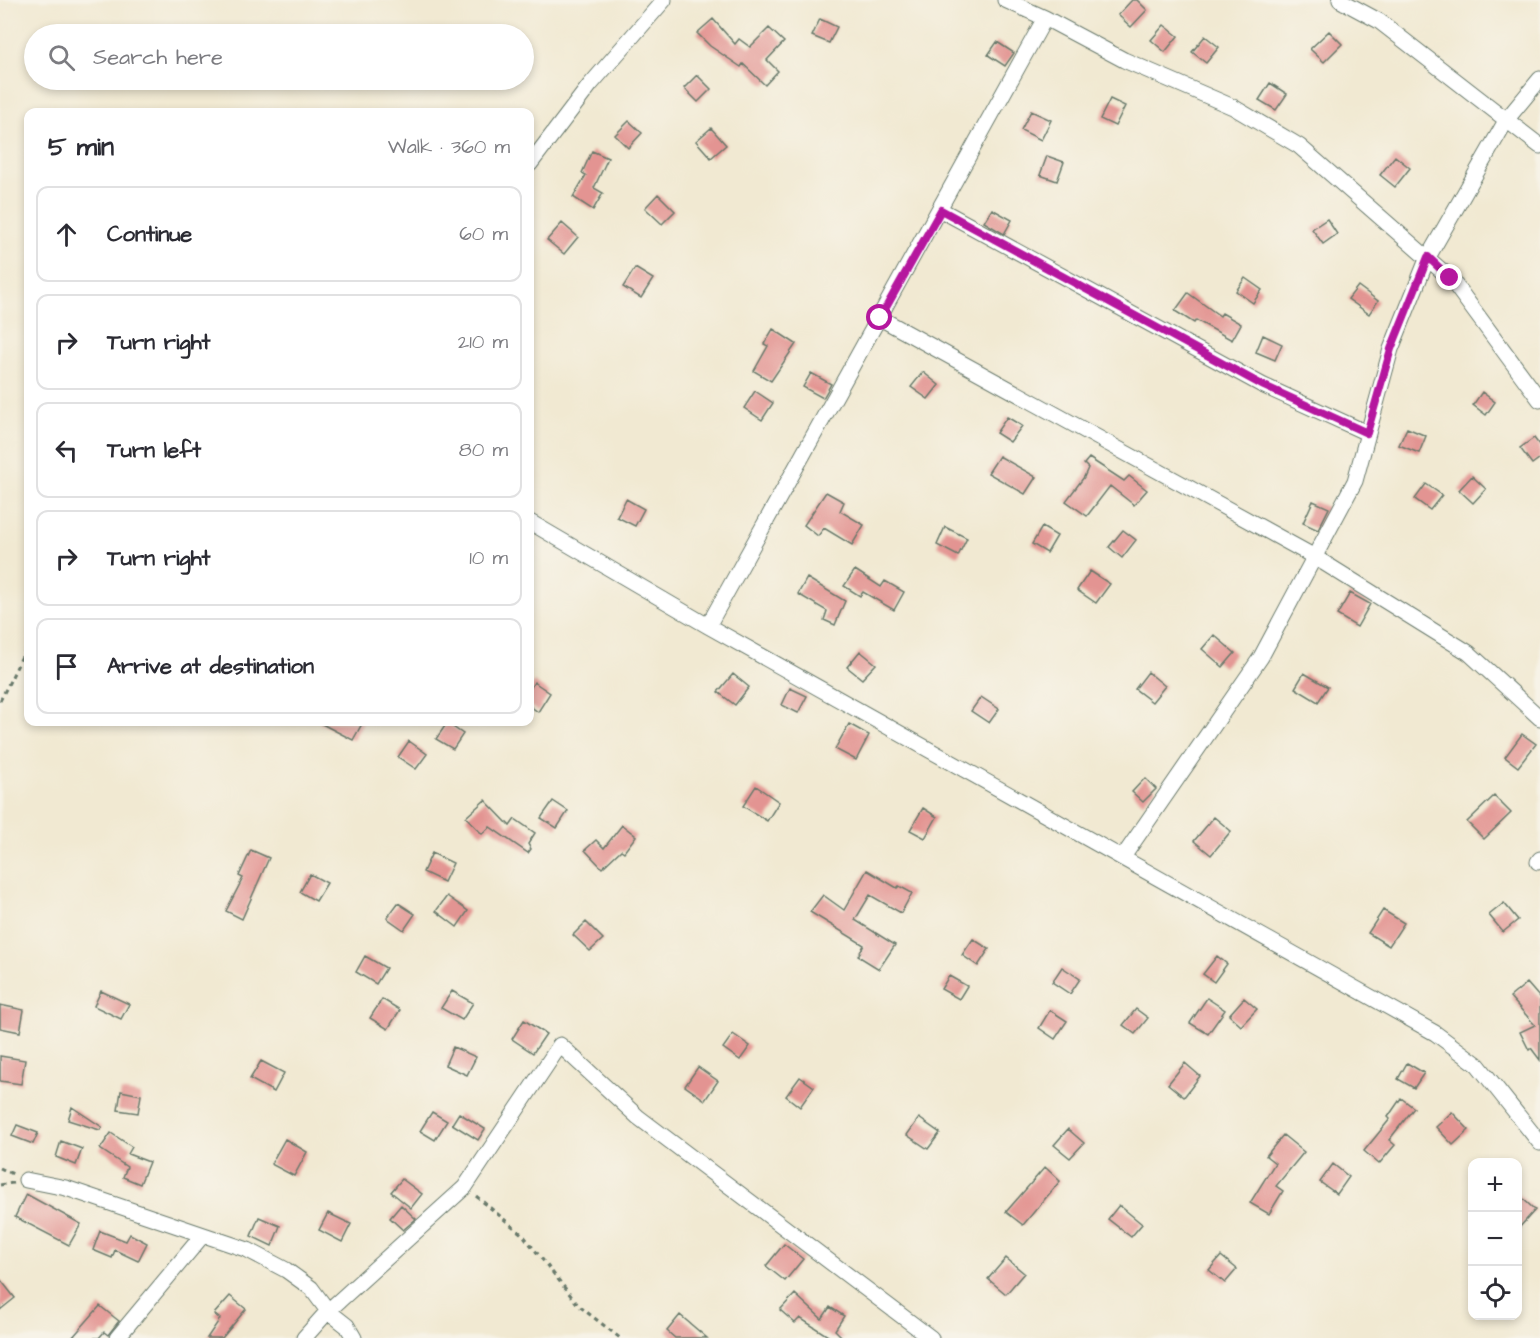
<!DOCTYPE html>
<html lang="en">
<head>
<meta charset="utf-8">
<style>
	body { margin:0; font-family:"Architects Daughter",sans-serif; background:#f2f2f3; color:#2b2b33 }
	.controls { position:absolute; right:18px; bottom:18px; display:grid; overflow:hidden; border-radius:12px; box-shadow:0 3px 9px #0003 }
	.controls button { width:54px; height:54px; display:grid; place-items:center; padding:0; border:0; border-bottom:2px solid #e1e1e2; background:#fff; color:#2b2b33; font:30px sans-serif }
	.stop { position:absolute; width:18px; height:18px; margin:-14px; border:4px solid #b5179e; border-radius:50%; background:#fff }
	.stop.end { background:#b5179e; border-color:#fff; box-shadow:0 2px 6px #0008 }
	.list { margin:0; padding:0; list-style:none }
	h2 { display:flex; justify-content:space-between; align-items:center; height:78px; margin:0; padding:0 24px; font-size:26px }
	h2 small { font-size:20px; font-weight:400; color:#7c7c81 }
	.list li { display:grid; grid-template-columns:39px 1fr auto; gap:18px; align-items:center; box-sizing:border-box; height:96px; margin:0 12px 12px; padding:0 12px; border:2px solid #e1e1e2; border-radius:12px }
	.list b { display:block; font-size:22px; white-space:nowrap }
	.list em { font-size:20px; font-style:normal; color:#7c7c81 }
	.icon { flex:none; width:33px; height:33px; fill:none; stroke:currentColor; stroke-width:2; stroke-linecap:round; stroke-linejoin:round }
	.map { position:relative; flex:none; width:1540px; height:1338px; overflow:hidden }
	.search { position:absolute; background:#fff; box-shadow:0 3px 9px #0003; left:24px; top:24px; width:510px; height:66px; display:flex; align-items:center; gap:15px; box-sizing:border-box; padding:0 21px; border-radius:33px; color:#7c7c81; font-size:22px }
	.panel { position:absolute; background:#fff; box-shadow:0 3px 9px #0003; left:24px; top:108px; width:510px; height:618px; border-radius:12px }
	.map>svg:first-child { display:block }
</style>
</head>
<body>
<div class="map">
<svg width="1540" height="1338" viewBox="0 0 1540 1338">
	<rect width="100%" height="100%" fill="#f7f3e8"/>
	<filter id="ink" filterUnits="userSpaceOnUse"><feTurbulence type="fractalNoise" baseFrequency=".0167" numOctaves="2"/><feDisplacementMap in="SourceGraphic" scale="12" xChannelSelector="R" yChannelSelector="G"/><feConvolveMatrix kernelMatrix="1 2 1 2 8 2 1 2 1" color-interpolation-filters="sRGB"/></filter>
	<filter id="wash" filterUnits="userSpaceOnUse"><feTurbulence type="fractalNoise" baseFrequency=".008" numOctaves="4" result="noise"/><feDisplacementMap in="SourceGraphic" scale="24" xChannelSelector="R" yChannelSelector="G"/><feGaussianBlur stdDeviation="1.35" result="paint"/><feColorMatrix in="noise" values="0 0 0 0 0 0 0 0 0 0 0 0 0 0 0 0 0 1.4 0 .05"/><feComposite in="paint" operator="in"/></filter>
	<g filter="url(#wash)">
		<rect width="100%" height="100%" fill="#f1e9d2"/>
		<g id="blocks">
			<!-- building -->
			<path fill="#e39492" d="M 1132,0 L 1137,0 L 1147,10 L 1131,27 L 1118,15 Z
				M 713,19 L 735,44 L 739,39 L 750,47 L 769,28 L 784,42 L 767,60 L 778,71 L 765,85 L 743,64 L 741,67 L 710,46 L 697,33 Z
				M 820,19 L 837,27 L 829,43 L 812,36 Z
				M 1164,25 L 1178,36 L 1165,52 L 1151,40 Z
				M 1329,31 L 1342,44 L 1324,62 L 1310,49 Z
				M 1205,36 L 1219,47 L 1206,63 L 1192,52 Z
				M 997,42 L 1014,53 L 1005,66 L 988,55 Z
				M 697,75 L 711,89 L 698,102 L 684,88 Z
				M 1270,83 L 1287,94 L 1276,110 L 1259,100 Z
				M 1110,99 L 1125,106 L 1115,126 L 1100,119 Z
				M 1031,111 L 1051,120 L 1041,140 L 1021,130 Z
				M 629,121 L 642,133 L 628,148 L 615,135 Z
				M 711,128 L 726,145 L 711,158 L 696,141 Z
				M 592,151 L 608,158 L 594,188 L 603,193 L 593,210 L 573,197 L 586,175 L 582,173 Z
				M 1047,156 L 1064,162 L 1057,181 L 1040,175 Z
				M 1395,156 L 1410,168 L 1395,187 L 1380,175 Z
				M 658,194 L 675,211 L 662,224 L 645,208 Z
				M 992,209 L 1012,220 L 1004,234 L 984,222 Z
				M 1327,219 L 1337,234 L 1323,244 L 1312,229 Z
				M 562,223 L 578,237 L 564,254 L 547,240 Z
				M 635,268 L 653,279 L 641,298 L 623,287 Z
				M 1245,278 L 1262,290 L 1253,303 L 1236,291 Z
				M 1358,286 L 1378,301 L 1369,314 L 1348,299 Z
				M 1188,293 L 1220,316 L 1222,313 L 1241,324 L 1232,340 L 1196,320 L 1194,323 L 1175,311 Z
				M 773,329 L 796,344 L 771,381 L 754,371 L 768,346 L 764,344 Z
				M 1263,335 L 1282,344 L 1275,360 L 1256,352 Z
				M 923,372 L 939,385 L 928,399 L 911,387 Z
				M 811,373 L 831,384 L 823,398 L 803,387 Z
				M 755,391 L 773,403 L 762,420 L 744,408 Z
				M 1482,392 L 1495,402 L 1486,415 L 1473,405 Z
				M 1007,417 L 1022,426 L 1010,442 L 996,433 Z
				M 1407,428 L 1426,436 L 1419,453 L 1399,445 Z
				M 1534,438 L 1540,446 L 1540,458 L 1532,464 L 1520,448 Z
				M 999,456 L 1036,477 L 1025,494 L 988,473 Z
				M 1089,458 L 1124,481 L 1129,476 L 1147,490 L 1134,505 L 1110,486 L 1087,516 L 1066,501 L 1084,477 L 1088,468 L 1084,464 Z
				M 1472,476 L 1486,489 L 1473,503 L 1459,490 Z
				M 1426,484 L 1442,495 L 1430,510 L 1415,499 Z
				M 826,492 L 844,502 L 840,511 L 864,525 L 852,545 L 824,528 L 818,536 L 804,525 Z
				M 626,499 L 644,509 L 635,526 L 617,517 Z
				M 1313,501 L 1329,508 L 1318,530 L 1303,523 Z
				M 945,527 L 967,538 L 958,556 L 937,545 Z
				M 1042,527 L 1057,536 L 1047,553 L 1032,544 Z
				M 1123,530 L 1136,540 L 1122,558 L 1109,547 Z
				M 855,570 L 881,587 L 885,581 L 904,592 L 894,610 L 863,592 L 860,596 L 844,586 Z
				M 1090,571 L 1110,584 L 1096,603 L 1077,590 Z
				M 807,578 L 845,601 L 835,625 L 824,620 L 827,611 L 798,594 Z
				M 1350,593 L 1370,604 L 1357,627 L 1337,615 Z
				M 1214,635 L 1235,653 L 1223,667 L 1202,649 Z
				M 860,651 L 876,664 L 862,679 L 847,667 Z
				M 1148,672 L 1165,686 L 1152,702 L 1135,689 Z
				M 1304,673 L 1328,687 L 1318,702 L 1295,688 Z
				M 733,674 L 749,687 L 735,705 L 718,692 Z
				M 534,682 L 550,693 L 538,712 L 530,706 L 530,689 Z
				M 790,688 L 807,696 L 798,713 L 782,705 Z
				M 981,697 L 999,709 L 989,723 L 971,711 Z
				M 318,722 L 363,722 L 353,740 Z
				M 447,723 L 463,734 L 453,749 L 436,739 Z
				M 849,724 L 869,735 L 856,760 L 835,749 Z
				M 1522,734 L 1536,744 L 1518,767 L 1505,757 Z
				M 409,741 L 427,754 L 416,769 L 398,757 Z
				M 1145,778 L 1156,789 L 1143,802 L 1132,792 Z
				M 756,786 L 779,802 L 767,821 L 743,806 Z
				M 1494,796 L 1511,813 L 1484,839 L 1467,822 Z
				M 485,800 L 510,826 L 515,819 L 535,833 L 528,844 L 531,849 L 528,853 L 490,827 L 482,834 L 466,817 Z
				M 553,801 L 568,811 L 557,828 L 541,818 Z
				M 923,808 L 937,817 L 925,838 L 910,830 Z
				M 1214,817 L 1231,831 L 1211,855 L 1194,841 Z
				M 622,825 L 636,836 L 624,852 L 621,850 L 602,868 L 585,850 L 596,840 L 604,848 Z
				M 251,850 L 269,858 L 242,919 L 226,911 L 243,878 L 239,876 Z
				M 432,853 L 453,863 L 444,882 L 423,872 Z
				M 867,870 L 897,888 L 899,886 L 912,893 L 901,913 L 870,895 L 855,920 L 895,945 L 879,969 L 858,956 L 864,945 L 810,912 L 823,895 L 844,910 Z
				M 310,874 L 327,883 L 316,901 L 300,892 Z
				M 447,896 L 468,911 L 457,927 L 436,911 Z
				M 398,903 L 415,914 L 404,930 L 387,918 Z
				M 1504,903 L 1518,920 L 1503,932 L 1489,915 Z
				M 1383,910 L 1404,923 L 1389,946 L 1368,933 Z
				M 586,922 L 603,939 L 590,951 L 573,935 Z
				M 973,939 L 989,949 L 978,966 L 962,955 Z
				M 365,956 L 386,968 L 376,984 L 356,972 Z
				M 1217,956 L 1227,964 L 1214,982 L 1203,974 Z
				M 1062,967 L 1080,979 L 1070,994 L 1052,982 Z
				M 949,976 L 967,986 L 959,999 L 941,989 Z
				M 1527,983 L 1540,998 L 1540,1060 L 1531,1048 L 1529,1050 L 1520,1032 L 1535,1025 L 1510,997 Z
				M 101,991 L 129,1004 L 121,1019 L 94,1006 Z
				M 452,991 L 473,1003 L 462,1020 L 441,1008 Z
				M 1207,998 L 1225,1010 L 1208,1034 L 1190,1023 Z
				M 1244,998 L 1257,1009 L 1241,1026 L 1229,1015 Z
				M 382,999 L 400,1010 L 388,1029 L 370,1018 Z
				M 0,1005 L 24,1010 L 20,1032 L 0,1028 Z
				M 1136,1009 L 1148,1018 L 1135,1034 L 1123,1025 Z
				M 1050,1010 L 1067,1021 L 1055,1039 L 1039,1028 Z
				M 524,1020 L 546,1034 L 533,1053 L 512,1039 Z
				M 733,1034 L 750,1046 L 740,1060 L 723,1048 Z
				M 453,1047 L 476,1057 L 467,1075 L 445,1065 Z
				M 0,1056 L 25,1060 L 21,1084 L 0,1081 Z
				M 261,1061 L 284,1073 L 274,1092 L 250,1079 Z
				M 1185,1063 L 1200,1076 L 1184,1097 L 1168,1084 Z
				M 1407,1063 L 1424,1073 L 1414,1088 L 1398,1079 Z
				M 698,1067 L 718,1081 L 705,1100 L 685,1086 Z
				M 800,1077 L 814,1087 L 800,1107 L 786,1096 Z
				M 121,1091 L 141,1095 L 138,1113 L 118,1110 Z
				M 1401,1098 L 1414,1108 L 1389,1140 L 1395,1145 L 1379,1164 L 1364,1151 L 1390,1119 L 1388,1117 Z
				M 72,1107 L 102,1127 L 100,1130 L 68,1120 Z
				M 432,1112 L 447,1121 L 435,1140 L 420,1131 Z
				M 1452,1112 L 1469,1130 L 1453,1145 L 1436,1127 Z
				M 459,1113 L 485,1129 L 478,1140 L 452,1124 Z
				M 919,1118 L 940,1133 L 928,1149 L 907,1135 Z
				M 17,1125 L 38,1133 L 33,1144 L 12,1136 Z
				M 1068,1129 L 1084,1143 L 1070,1158 L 1054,1145 Z
				M 111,1133 L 132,1147 L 128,1154 L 149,1162 L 140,1184 L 123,1177 L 127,1167 L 100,1149 Z
				M 1283,1135 L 1304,1152 L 1276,1186 L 1283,1191 L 1269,1214 L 1250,1203 L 1275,1163 L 1266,1156 Z
				M 285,1139 L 307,1152 L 294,1176 L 271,1164 Z
				M 61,1141 L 82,1149 L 76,1165 L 56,1157 Z
				M 1333,1164 L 1349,1177 L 1337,1194 L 1320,1182 Z
				M 1045,1167 L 1060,1181 L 1023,1225 L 1006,1212 Z
				M 402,1179 L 422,1194 L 411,1208 L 391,1192 Z
				M 26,1194 L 81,1224 L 69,1245 L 15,1217 Z
				M 1518,1194 L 1535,1210 L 1518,1229 Z
				M 401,1205 L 416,1219 L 403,1230 L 390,1218 Z
				M 1119,1205 L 1142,1224 L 1131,1237 L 1108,1219 Z
				M 328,1213 L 351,1224 L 342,1242 L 319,1230 Z
				M 259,1217 L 280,1226 L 272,1246 L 251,1236 Z
				M 100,1231 L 126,1241 L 130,1234 L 147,1243 L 138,1261 L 115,1250 L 112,1258 L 93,1250 Z
				M 784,1244 L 803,1259 L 785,1281 L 766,1266 Z
				M 1221,1256 L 1237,1269 L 1225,1283 L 1209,1270 Z
				M 1006,1258 L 1024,1273 L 1006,1294 L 988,1279 Z
				M 0,1279 L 15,1298 L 0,1310 Z
				M 795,1294 L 822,1319 L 830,1307 L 844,1316 L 835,1330 L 843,1338 L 831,1338 L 800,1318 L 795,1323 L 780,1310 Z
				M 230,1296 L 246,1309 L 222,1338 L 207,1338 L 220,1319 L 214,1314 Z
				M 100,1306 L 119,1321 L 108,1335 L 104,1332 L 99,1338 L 72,1338 Z
				M 680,1315 L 707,1338 L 675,1338 L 667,1331 Z"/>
		</g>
	</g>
	<g filter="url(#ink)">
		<use href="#blocks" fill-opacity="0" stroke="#68796b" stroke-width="1.5"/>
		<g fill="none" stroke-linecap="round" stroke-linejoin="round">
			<!-- minor casing -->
			<g stroke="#68796b" stroke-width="17">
				<path id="minor" d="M 1005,0 L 1045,18 L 1124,60 L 1233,107 L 1299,146 L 1450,278 L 1540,400
					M 1340,0 L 1379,21 L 1540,146
					M 530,164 L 590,85 L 664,0
					M 941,210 L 1262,385 L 1367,433
					M 880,318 L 1313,556 L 1469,653 L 1540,718
					M 530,522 L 708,626 L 1435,1033 L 1478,1065 L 1540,1143
					M 708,626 L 1045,18
					M 1123,857 L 1261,657 L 1355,481 L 1391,349 L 1428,257 L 1507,119 L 1540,79
					M 1538,862 L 1540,859
					M 26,1180 L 66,1188 L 248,1250 L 286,1270 L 311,1288 L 328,1311 L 347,1326 L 354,1338
					M 117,1338 L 202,1236
					M 304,1338 L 328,1311 L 465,1187 L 560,1045 L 638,1117 L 931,1338"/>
			</g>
			<!-- path -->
			<path stroke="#68796b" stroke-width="3" stroke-dasharray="4.5 4.5" stroke-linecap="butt" d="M 0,701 L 28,644
				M 0,1168 L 15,1175
				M 0,1185 L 13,1183
				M 476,1196 L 523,1235 L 579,1306 L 620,1338"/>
			<!-- minor -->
			<use href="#minor" stroke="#fff" stroke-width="15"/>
		</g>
	</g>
	<g fill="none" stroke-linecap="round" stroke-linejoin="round" filter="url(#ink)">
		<!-- route -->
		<path stroke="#b5179e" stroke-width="8" d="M 880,318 L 941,210 L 1262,385 L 1367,433 L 1391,349 L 1428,257 L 1450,278"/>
	</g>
</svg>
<div class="controls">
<button>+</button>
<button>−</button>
<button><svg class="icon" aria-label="locate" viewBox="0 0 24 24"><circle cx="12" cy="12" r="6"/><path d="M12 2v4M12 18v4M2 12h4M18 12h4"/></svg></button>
</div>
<div class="stop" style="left:880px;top:318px"></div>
<div class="stop end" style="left:1450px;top:278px"></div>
<div class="search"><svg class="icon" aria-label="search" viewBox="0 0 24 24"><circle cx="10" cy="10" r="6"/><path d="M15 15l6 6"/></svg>Search here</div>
<section class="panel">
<h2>5 min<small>Walk · 360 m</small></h2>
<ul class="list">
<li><svg class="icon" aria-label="ahead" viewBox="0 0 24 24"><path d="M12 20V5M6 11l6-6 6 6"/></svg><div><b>Continue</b></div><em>60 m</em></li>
<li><svg class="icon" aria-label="right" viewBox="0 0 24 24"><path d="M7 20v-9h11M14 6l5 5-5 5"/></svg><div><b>Turn right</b></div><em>210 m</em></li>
<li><svg class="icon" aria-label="left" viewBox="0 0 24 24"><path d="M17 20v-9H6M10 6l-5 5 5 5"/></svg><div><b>Turn left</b></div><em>80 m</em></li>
<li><svg class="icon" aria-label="right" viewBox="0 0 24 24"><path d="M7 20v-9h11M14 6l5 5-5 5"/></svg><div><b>Turn right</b></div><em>10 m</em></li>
<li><svg class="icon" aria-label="arrive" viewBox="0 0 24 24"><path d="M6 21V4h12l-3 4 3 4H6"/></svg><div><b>Arrive at destination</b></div></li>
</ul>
</section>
</div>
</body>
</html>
